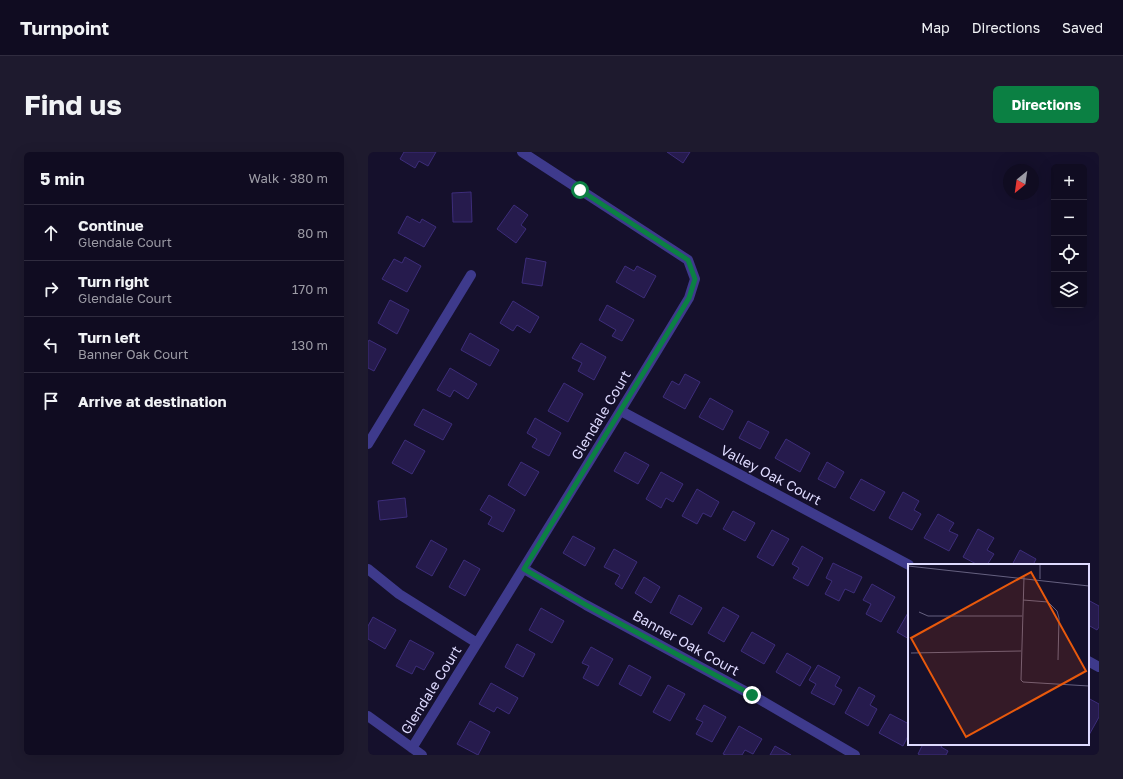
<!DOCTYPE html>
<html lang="en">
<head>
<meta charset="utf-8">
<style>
	body { margin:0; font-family:"Golos Text",sans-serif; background:#1e1a2e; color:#f1f3f6 }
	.controls { position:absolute; right:12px; top:12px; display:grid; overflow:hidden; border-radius:6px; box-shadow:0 4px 16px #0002 }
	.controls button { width:36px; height:36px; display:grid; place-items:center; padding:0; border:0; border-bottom:1px solid #302c3f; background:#100c21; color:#f1f3f6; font:20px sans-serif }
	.compass { position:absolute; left:635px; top:12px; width:36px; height:36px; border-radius:50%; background:#100c21; box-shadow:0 4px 16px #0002; rotate:209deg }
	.stop { position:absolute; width:12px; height:12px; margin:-9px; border:3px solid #0b8043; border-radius:50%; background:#fff }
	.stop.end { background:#0b8043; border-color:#fff; box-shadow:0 1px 4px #0008 }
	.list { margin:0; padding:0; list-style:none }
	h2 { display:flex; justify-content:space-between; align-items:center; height:52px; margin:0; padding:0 16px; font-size:17px }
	h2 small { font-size:13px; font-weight:400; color:#9c9ba5 }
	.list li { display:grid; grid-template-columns:26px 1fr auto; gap:12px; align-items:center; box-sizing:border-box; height:56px; padding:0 16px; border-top:1px solid #302c3f }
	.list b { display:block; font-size:15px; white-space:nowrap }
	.list p { margin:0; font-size:13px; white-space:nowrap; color:#9c9ba5 }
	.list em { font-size:13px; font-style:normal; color:#9c9ba5 }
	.icon { flex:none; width:22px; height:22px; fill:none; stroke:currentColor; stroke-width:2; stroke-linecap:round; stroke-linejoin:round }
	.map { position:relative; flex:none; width:731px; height:603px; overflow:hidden; border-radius:6px }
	header { display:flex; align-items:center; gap:24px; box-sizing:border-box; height:56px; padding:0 20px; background:#100c21; border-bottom:1px solid #302c3f }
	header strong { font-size:19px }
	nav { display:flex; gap:22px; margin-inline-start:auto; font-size:14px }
	.intro { display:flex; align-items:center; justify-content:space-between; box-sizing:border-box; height:96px; padding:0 24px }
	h1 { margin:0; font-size:28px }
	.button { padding:10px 18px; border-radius:6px; background:#0b8043; color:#fff; font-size:14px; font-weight:700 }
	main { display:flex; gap:24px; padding:0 24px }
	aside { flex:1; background:#100c21; border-radius:6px; box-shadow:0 4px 16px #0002 }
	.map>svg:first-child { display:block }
</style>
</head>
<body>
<header>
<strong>Turnpoint</strong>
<nav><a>Map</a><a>Directions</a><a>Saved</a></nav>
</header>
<div class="intro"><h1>Find us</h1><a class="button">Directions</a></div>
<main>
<aside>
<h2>5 min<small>Walk · 380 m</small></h2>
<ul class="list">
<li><svg class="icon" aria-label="ahead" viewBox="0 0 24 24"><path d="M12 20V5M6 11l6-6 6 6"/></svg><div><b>Continue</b><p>Glendale Court</p></div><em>80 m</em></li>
<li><svg class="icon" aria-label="right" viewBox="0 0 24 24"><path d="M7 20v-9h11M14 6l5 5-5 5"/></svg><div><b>Turn right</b><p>Glendale Court</p></div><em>170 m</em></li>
<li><svg class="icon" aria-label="left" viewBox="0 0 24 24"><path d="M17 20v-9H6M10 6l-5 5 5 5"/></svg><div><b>Turn left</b><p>Banner Oak Court</p></div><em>130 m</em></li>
<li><svg class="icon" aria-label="arrive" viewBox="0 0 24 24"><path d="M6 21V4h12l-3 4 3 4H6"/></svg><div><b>Arrive at destination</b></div></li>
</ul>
</aside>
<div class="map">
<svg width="731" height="603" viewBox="0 0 731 603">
	<rect width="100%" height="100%" fill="#15102c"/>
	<!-- building -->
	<path fill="#261b4d" stroke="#3d2d7a" d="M 36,0 L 68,0 L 60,14 L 51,9 L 47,16 L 32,7 Z
		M 299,0 L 322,0 L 315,11 Z
		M 103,40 L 104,70 L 85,70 L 84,41 Z
		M 146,53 L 160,63 L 153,73 L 158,77 L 148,91 L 129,77 Z
		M 39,64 L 52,71 L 54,67 L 68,75 L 56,95 L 30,81 Z
		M 37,105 L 53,114 L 39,140 L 14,127 L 26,107 L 34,111 Z
		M 158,106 L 178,110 L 174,134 L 154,131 Z
		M 257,114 L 266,119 L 269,114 L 288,124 L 276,146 L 248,130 Z
		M 22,148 L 41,158 L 29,182 L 10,171 Z
		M 145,149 L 171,165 L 162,181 L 149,173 L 145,179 L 132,171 Z
		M 239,153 L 266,168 L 254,189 L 244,184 L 248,178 L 231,168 Z
		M 102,181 L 131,198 L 122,214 L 93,198 Z
		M 1,188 L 18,197 L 6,219 L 0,216 L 0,190 Z
		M 213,191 L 238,205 L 226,228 L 210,219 L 214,211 L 204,206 Z
		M 82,216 L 109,232 L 100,247 L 86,238 L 82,245 L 69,238 Z
		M 317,222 L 332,230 L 317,257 L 295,245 L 304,229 L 311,233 Z
		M 196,231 L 215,242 L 200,270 L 180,259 Z
		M 342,246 L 365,259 L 355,278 L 331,265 Z
		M 55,257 L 84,272 L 75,288 L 46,273 Z
		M 167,266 L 193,281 L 181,304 L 164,295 L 169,287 L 159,281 Z
		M 380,269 L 401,280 L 392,297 L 371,286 Z
		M 418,287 L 442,301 L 432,320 L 407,306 Z
		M 37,288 L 57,299 L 44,322 L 24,311 Z
		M 257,300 L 281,313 L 270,332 L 246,319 Z
		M 153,310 L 171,320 L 157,344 L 140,333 Z
		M 459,310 L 476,320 L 467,336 L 450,327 Z
		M 293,320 L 315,332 L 305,350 L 298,346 L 293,356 L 278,347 Z
		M 493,327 L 517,340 L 506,359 L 482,346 Z
		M 329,337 L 351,350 L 343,365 L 335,361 L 329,372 L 314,364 Z
		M 535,340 L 551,349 L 546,358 L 553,362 L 544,378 L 521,366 Z
		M 121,343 L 147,358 L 135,380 L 120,372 L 124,365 L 112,358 Z
		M 37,346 L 39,365 L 12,368 L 10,349 Z
		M 365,359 L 387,371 L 377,389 L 355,377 Z
		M 570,362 L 586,371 L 581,379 L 590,383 L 581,399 L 556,386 Z
		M 610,377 L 626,386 L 619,398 L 626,402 L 619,413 L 610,413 L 595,405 Z
		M 404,378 L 421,387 L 405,414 L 389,405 Z
		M 205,384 L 227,396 L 217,414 L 195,401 Z
		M 63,388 L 79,397 L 64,424 L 48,415 Z
		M 434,394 L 455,406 L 440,434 L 425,426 L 431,416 L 424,412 Z
		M 246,397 L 269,410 L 254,437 L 247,432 L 252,423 L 236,415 Z
		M 652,398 L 668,407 L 665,413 L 644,413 Z
		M 96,408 L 112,417 L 97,444 L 81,435 Z
		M 465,411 L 494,425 L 486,441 L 477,437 L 471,449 L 457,442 L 464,429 L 458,426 Z
		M 276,425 L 292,435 L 283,451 L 267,441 Z
		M 504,432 L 527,445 L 513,470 L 498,462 L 503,452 L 495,448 Z
		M 311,443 L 334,456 L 324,473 L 302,461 Z
		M 720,448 L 731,454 L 731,475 L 729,478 L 720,473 Z
		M 355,455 L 371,464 L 356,490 L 340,481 Z
		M 173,456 L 196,469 L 184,491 L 161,478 Z
		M 541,459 L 541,487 L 529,480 Z
		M 5,465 L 28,478 L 17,497 L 0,487 L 0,474 Z
		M 384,480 L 407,493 L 396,512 L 373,499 Z
		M 42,488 L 66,501 L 56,518 L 48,514 L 44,522 L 28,514 Z
		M 149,492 L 167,502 L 155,525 L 137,515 Z
		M 223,495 L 245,507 L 230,534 L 215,526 L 221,514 L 214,511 Z
		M 419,501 L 443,515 L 432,534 L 408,520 Z
		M 261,513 L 283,525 L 273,544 L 251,532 Z
		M 450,513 L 472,525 L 467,534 L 474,538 L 466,553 L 443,541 L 448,532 L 441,528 Z
		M 123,531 L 150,546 L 141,562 L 129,555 L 126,560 L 111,552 Z
		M 300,533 L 317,542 L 302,569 L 285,560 Z
		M 491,535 L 507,544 L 502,553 L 509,557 L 500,574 L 477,561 Z
		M 720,546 L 731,552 L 731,565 L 721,583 Z
		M 336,553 L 358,565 L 344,590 L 328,582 L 335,570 L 328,567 Z
		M 522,562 L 541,572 L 541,582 L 535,594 L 511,581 Z
		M 102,569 L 122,580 L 110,603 L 89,592 Z
		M 371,574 L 394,587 L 385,602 L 377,598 L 374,603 L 358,603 L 355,602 Z
		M 555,592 L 575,592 L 573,595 L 580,599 L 578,603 L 552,603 L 550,602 Z
		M 407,594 L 423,603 L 402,603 Z"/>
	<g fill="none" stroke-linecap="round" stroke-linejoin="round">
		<!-- minor -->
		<path stroke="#3e3a8c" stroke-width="10" d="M 253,259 L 541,413
			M 0,292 L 103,123
			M 0,417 L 31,442 L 109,491
			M 156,417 L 218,453 L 384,543 L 487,603
			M 720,509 L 731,515
			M 0,564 L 54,603
			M 44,596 C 137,446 230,297 321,146 L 327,127 L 320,108 L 154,0"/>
	</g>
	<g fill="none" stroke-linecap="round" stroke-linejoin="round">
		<!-- route -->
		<path stroke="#0b8043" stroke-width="5" d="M 212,38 L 320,108 L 327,127 L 321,146 L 156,417 L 218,453 L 384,543"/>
	</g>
	<g text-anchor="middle" stroke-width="3" stroke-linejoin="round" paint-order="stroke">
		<!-- street labels -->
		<g font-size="14" fill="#dfdbff" stroke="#15102c">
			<text transform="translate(233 263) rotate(-59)" y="5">Glendale Court</text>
			<text transform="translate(403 323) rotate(28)" y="5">Valley Oak Court</text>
			<text transform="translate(318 491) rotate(29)" y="5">Banner Oak Court</text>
			<text transform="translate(63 538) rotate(-58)" y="5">Glendale Court</text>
		</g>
	</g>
	<!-- overview -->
	<g transform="translate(540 412)">
		<rect width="181" height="181" fill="#15102c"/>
		<path fill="none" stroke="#666180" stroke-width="1" d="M 0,2 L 181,22M 116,13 L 113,116 L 115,118 L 181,122M 132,15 L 132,0M 115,36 L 140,38 L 149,47 L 151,54 L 150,96M 11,48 L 20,52 L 114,52M 3,89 L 113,87"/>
		<path fill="#e8590c" fill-opacity="0.15" stroke="#e8590c" stroke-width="2" d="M 123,8 L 178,107 L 58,173 L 3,74 Z"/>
		<rect width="181" height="181" fill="none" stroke="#dfdbff" stroke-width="2"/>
	</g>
</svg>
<div class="controls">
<button>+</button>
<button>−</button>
<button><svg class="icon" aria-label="locate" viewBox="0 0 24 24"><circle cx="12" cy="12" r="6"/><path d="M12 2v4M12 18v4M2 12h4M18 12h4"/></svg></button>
<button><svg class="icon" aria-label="layers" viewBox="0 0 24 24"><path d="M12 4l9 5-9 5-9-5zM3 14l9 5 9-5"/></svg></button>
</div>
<svg class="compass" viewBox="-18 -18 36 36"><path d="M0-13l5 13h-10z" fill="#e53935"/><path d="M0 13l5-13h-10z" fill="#9c9ba5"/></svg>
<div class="stop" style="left:212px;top:38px"></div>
<div class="stop end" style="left:384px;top:543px"></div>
</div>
</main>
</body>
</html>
